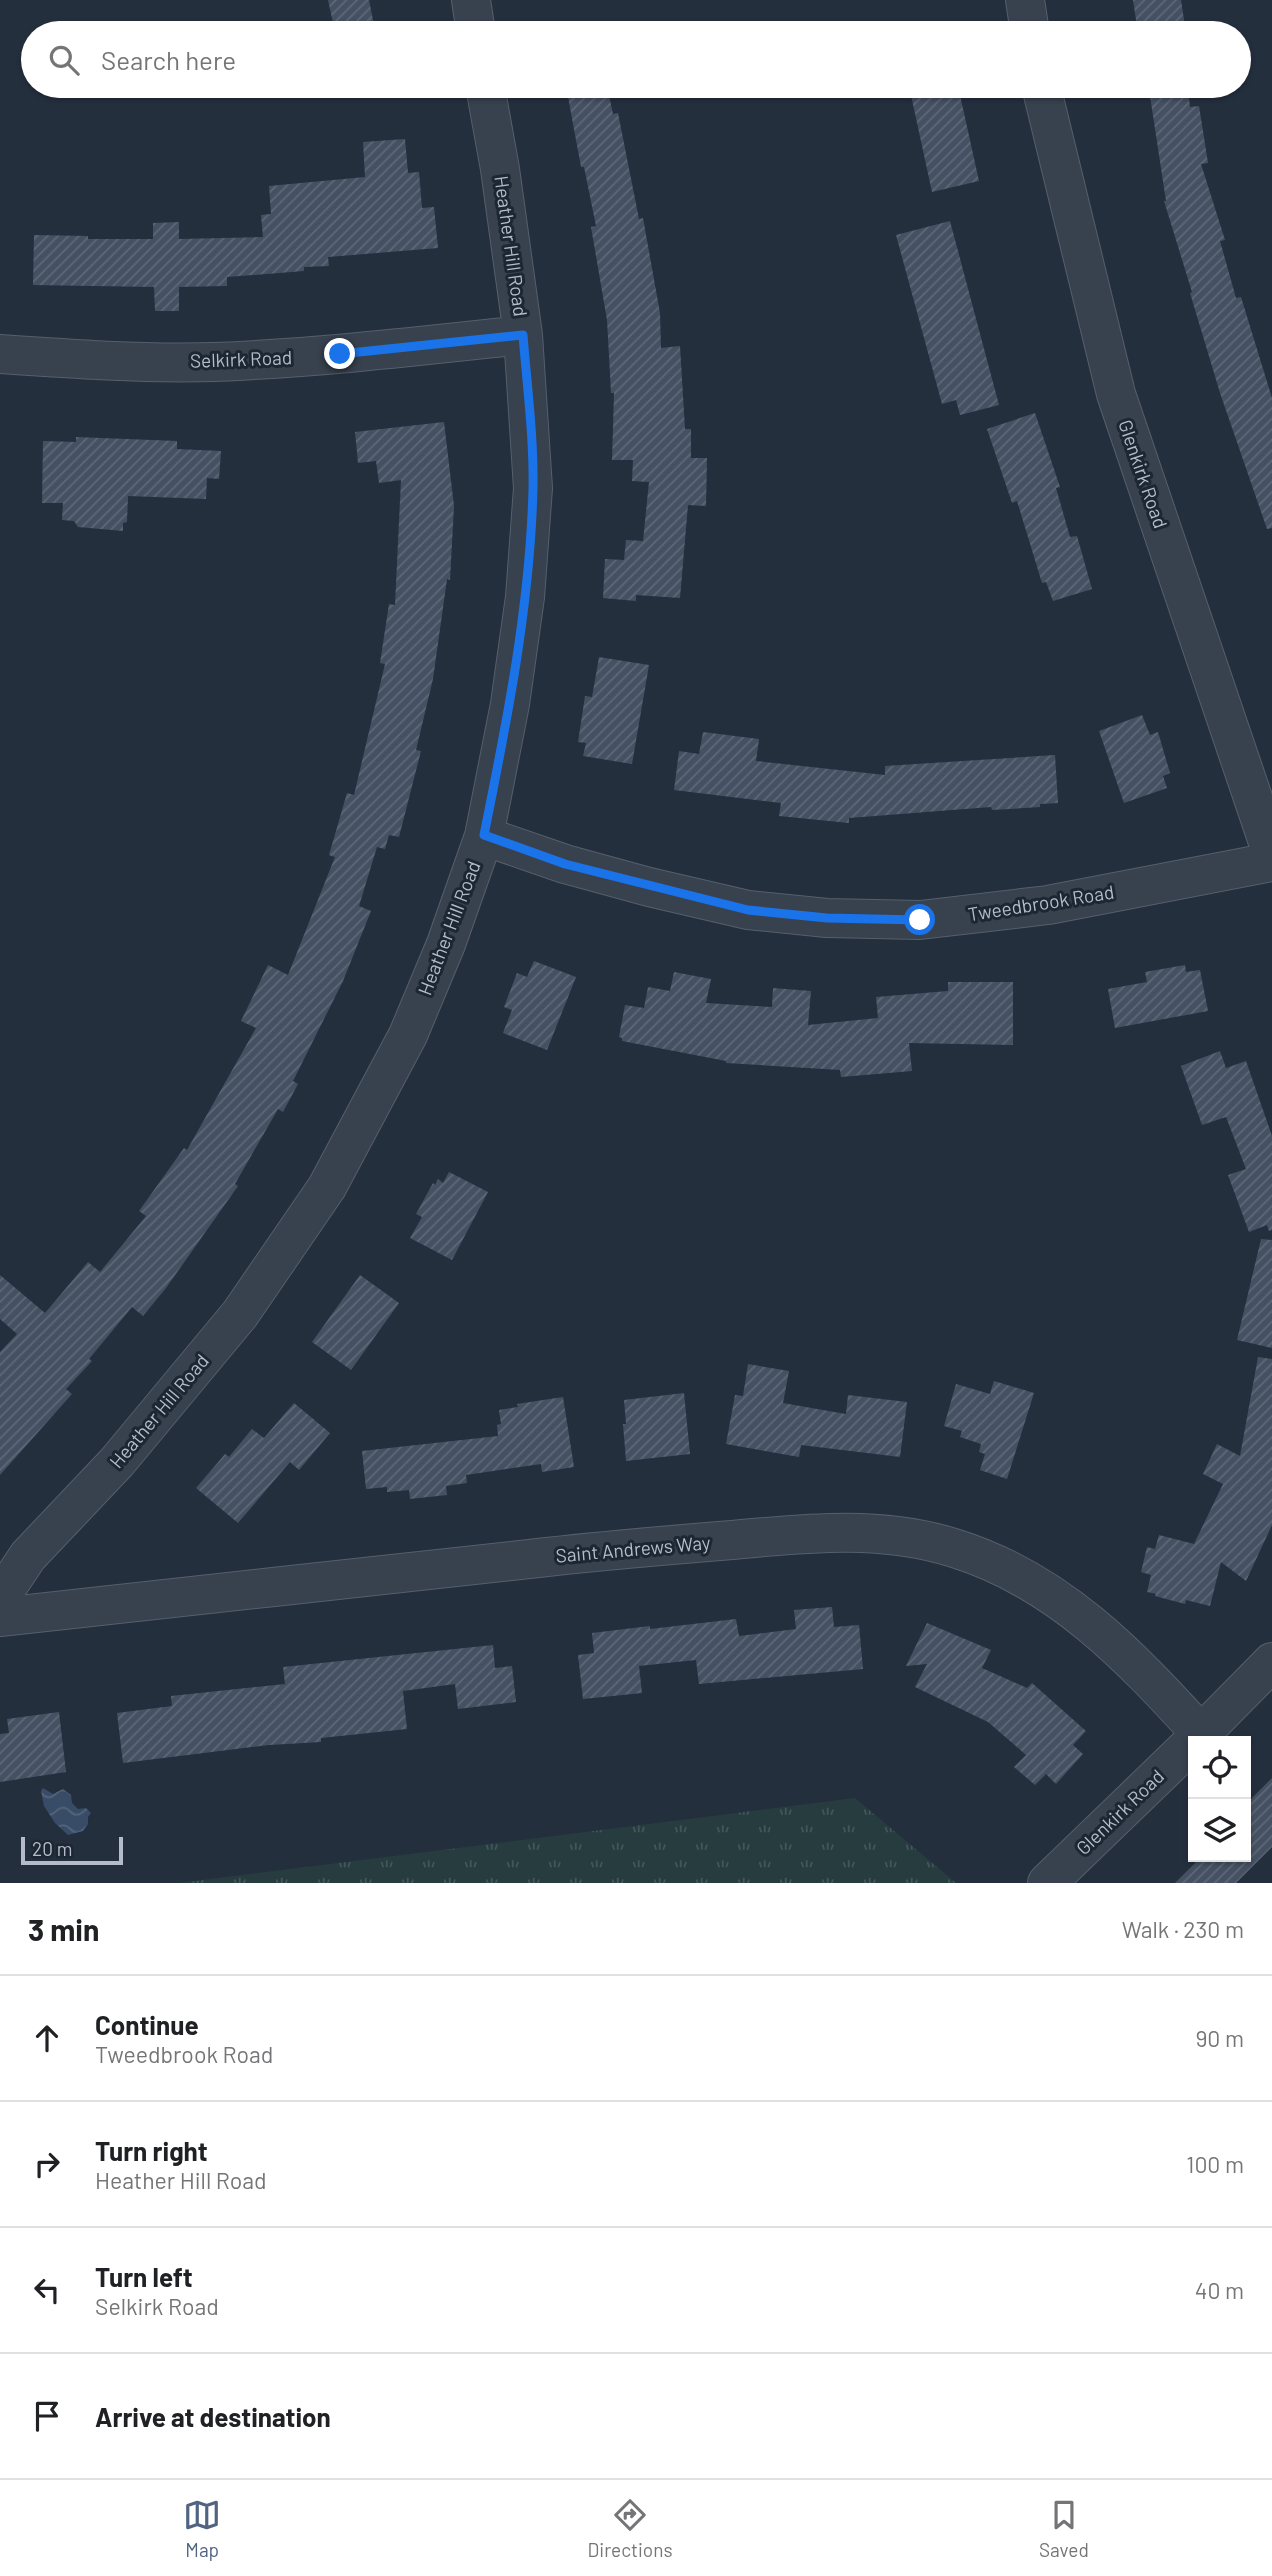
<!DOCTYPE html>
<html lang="en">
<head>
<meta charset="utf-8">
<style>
	body { margin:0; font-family:Barlow,sans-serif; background:#f2f2f2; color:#202124 }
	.controls { position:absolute; right:21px; bottom:21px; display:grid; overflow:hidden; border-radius:0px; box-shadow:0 2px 5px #0004 }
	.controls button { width:63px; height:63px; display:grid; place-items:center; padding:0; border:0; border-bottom:2px solid #e0e0e0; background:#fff; color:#202124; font:35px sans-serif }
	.scale { position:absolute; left:21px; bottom:18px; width:102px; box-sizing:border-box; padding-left:7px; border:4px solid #b4bcc9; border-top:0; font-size:19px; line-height:24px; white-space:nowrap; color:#b4bcc9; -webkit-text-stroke:5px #1d2633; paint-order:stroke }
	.stop { position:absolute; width:21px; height:21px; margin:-16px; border:5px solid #1a73e8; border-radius:50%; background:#fff }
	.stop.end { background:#1a73e8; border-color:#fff; box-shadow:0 2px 7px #0008 }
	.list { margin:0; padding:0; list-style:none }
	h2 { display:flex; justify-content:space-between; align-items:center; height:91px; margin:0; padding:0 28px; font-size:30px }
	h2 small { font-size:23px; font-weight:400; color:#757577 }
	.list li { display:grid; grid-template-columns:46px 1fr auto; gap:21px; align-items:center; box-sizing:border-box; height:126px; padding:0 28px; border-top:2px solid #e0e0e0 }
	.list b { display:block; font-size:26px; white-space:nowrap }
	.list p { margin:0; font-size:23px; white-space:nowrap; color:#757577 }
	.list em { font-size:23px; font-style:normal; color:#757577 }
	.icon { flex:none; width:38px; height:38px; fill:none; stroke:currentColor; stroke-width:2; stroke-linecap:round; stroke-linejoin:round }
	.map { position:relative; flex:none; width:1272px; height:1883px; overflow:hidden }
	.search { position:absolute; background:#fff; box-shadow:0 2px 5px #0004; left:21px; right:21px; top:21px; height:77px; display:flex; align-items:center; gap:18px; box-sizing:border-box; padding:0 24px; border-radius:38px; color:#757577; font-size:26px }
	.sheet { height:595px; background:#fff }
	nav { display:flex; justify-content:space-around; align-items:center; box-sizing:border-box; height:98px; border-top:2px solid #e0e0e0; background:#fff; font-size:19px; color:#757577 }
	nav a { display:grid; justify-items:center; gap:4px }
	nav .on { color:#506383 }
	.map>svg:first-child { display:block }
</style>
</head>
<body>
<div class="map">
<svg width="1272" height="1883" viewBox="0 0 1272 1883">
	<defs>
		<pattern id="grass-tufts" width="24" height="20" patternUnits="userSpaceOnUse" patternTransform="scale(1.75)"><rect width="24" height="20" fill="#263c3f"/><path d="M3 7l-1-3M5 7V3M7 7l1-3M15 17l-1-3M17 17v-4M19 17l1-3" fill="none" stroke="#435659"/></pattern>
		<pattern id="water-waves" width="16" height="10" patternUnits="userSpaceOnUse" patternTransform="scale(1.75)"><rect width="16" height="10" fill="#394c67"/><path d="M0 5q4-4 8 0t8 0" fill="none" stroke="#53647b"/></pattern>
		<pattern id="building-hatch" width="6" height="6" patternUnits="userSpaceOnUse" patternTransform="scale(1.75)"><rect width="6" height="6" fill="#455162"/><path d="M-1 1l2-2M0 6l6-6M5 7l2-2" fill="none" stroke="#5d6877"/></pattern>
	</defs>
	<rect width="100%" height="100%" fill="#242f3e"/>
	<!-- grass -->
	<path fill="url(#grass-tufts)" d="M 855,1798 L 956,1883 L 179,1883 Z"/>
	<!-- water -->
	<path fill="url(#water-waves)" d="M 43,1788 L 53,1794 L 63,1789 L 71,1795 L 72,1803 L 78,1809 L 86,1808 L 91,1813 L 88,1817 L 88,1824 L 83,1831 L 68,1835 L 55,1823 L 44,1806 L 41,1791 Z"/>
	<!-- building -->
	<path fill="url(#building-hatch)" d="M 328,0 L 369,0 L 374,25 L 335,32 Z
		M 1133,0 L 1181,0 L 1186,33 L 1138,33 Z
		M 566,86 L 607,86 L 613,114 L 618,113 L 639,219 L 643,218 L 660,313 L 661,348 L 680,346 L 685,429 L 691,429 L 691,458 L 707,458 L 706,506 L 688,505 L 680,598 L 636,595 L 636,601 L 603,598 L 605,559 L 624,560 L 626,540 L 643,541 L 649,482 L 632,481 L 633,460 L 612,460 L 614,393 L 611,393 L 607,320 L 591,227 L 596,226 L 584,167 L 581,167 Z
		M 909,86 L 958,86 L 979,181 L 932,192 Z
		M 1188,90 L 1190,107 L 1199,106 L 1208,163 L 1201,164 L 1225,240 L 1220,241 L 1236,298 L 1241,297 L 1272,398 L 1272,528 L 1267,529 L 1220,393 L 1190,293 L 1192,292 L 1164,201 L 1166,201 L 1150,96 Z
		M 405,139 L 408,173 L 419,172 L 422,208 L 434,207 L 438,248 L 328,257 L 329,266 L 304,267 L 304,271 L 227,277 L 227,286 L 179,287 L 179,311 L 155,311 L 154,287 L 33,285 L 34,235 L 88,236 L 88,239 L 153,239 L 153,223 L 179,222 L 179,239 L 263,237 L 261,215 L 271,214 L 269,186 L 365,177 L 363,142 Z
		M 950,221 L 999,405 L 960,415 L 956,400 L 942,404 L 896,235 Z
		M 1035,413 L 1060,487 L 1056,488 L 1070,537 L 1077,536 L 1092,589 L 1053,601 L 1046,582 L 1042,583 L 1017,501 L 1012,503 L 987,429 Z
		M 444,422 L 454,506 L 450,580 L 447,579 L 433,679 L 416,750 L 421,751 L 399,837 L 389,835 L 385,849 L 377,847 L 359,906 L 371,911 L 343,981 L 293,1081 L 298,1084 L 283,1112 L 278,1109 L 235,1184 L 238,1186 L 166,1288 L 143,1316 L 132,1307 L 89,1359 L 92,1361 L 66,1389 L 72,1394 L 0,1475 L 0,1352 L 17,1334 L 0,1319 L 0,1275 L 45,1313 L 88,1262 L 100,1272 L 146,1216 L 139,1211 L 184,1148 L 187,1150 L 256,1028 L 241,1021 L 268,965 L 288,975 L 335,857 L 329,855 L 347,793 L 354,795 L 385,664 L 380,663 L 389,604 L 395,605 L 401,480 L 379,483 L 376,461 L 358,463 L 355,432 Z
		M 76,437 L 177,441 L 177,449 L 221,451 L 219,479 L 207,478 L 206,499 L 128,496 L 127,522 L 123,523 L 123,531 L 78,527 L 74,521 L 62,520 L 63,503 L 42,503 L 43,441 L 76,442 Z
		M 599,657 L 649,665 L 632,764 L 583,756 L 586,743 L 578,742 L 585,696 L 592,697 Z
		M 1142,715 L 1150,735 L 1158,732 L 1170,773 L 1163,776 L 1167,788 L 1124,803 L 1099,731 Z
		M 703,732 L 759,739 L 756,761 L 885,775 L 885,766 L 1055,755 L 1058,803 L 1040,804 L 1040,807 L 992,810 L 991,807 L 849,818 L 849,823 L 779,816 L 781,803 L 674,790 L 679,751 L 699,754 Z
		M 534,961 L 576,977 L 547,1050 L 503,1033 L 512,1010 L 504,1007 L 517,973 L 527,977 Z
		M 1185,965 L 1186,972 L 1200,970 L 1208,1011 L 1115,1028 L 1108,989 L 1147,982 L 1145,972 Z
		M 674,972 L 711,979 L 706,1003 L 772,1007 L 773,988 L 811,991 L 808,1025 L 878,1018 L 876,997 L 948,991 L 948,982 L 1013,982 L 1013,1045 L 909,1043 L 912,1071 L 841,1077 L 840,1070 L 726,1063 L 726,1061 L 622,1041 L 622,1038 L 619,1037 L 625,1005 L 644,1008 L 648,987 L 670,991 Z
		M 1220,1051 L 1226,1068 L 1246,1061 L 1272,1136 L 1272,1230 L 1269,1231 L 1267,1225 L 1249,1232 L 1228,1175 L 1246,1169 L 1226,1117 L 1202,1125 L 1181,1066 Z
		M 449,1172 L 488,1192 L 452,1260 L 410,1238 L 422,1217 L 416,1214 L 433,1183 L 435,1185 L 438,1179 L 443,1183 Z
		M 1261,1239 L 1272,1240 L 1272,1348 L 1237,1340 Z
		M 360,1275 L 399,1303 L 351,1370 L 312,1342 Z
		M 1258,1357 L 1272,1359 L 1272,1525 L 1246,1581 L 1221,1562 L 1210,1606 L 1186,1600 L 1185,1604 L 1155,1596 L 1156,1594 L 1147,1592 L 1151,1575 L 1141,1572 L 1147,1547 L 1155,1549 L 1159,1535 L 1194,1544 L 1223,1484 L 1203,1474 L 1217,1444 L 1240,1456 Z
		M 748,1364 L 789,1371 L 783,1403 L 846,1414 L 848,1395 L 907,1402 L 900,1457 L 801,1445 L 799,1457 L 726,1444 L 735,1395 L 743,1396 Z
		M 994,1381 L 1034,1393 L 1007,1479 L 980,1470 L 985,1454 L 979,1452 L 981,1444 L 960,1437 L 962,1431 L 944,1426 L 956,1384 L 990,1394 Z
		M 684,1393 L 690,1454 L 626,1461 L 623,1424 L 626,1424 L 624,1400 Z
		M 563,1397 L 574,1467 L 542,1472 L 541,1464 L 466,1475 L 467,1483 L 446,1486 L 447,1495 L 410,1499 L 409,1490 L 387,1492 L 387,1487 L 366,1489 L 362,1451 L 498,1436 L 497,1425 L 501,1424 L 499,1410 L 518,1407 L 517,1404 Z
		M 294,1403 L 330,1433 L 299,1470 L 290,1462 L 238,1523 L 196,1488 L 225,1454 L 229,1457 L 252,1429 L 264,1438 Z
		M 832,1607 L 834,1627 L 859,1625 L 863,1669 L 699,1684 L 696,1660 L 639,1666 L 642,1693 L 583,1699 L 578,1655 L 594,1653 L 592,1633 L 650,1626 L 650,1629 L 736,1619 L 739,1636 L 796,1629 L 794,1610 Z
		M 927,1623 L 991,1650 L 982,1668 L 1027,1688 L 1032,1683 L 1086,1731 L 1073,1745 L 1083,1754 L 1056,1784 L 1046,1774 L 1035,1785 L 1014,1767 L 1026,1755 L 988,1722 L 915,1687 L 927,1664 L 906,1666 Z
		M 493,1645 L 495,1668 L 512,1666 L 516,1702 L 458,1709 L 455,1684 L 403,1691 L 407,1729 L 321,1738 L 321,1742 L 269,1745 L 123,1763 L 117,1713 L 172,1706 L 171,1696 L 285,1684 L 283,1667 Z
		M 59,1712 L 66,1772 L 0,1782 L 0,1734 L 9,1733 L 7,1719 Z
		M 1272,1778 L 1272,1847 L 1236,1883 L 1175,1883 L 1201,1857 L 1246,1857 L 1246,1804 Z"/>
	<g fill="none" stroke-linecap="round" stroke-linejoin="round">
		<!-- minor casing -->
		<g stroke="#565f6c" stroke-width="40">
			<path id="minor" d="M 471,0 L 476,33
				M 1025,0 L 1030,33
				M 1041,86 L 1116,394 L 1272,854
				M 0,354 C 71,359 143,364 214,362 C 317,358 420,346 523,335
				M 484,836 L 565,864 L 649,887 L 748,910 L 827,918 L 920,920 L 1048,905 L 1272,862
				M 0,1598 L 28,1556 L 117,1462 L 240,1314 L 327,1187 L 408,1035 L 446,944 L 484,836 L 510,704 L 525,597 L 533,488 L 523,335 L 500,169 L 485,86
				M 0,1617 C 182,1597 365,1577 547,1557 C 609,1550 670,1545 732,1540 C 807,1533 881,1525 954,1548 C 1058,1580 1130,1656 1201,1734
				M 1194,1741 L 1272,1662
				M 1047,1883 L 1193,1742"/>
		</g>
		<!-- minor -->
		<use href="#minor" stroke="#38414e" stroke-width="38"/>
	</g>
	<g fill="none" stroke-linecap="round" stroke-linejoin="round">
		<!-- route -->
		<path stroke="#1a73e8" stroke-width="9" d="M 340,354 L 523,335 C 527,386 534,438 533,489 C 530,606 507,721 484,835 L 565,864 L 748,910 L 827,918 L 920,920"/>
	</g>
	<g text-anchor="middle" stroke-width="6" stroke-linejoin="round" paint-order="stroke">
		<!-- street labels -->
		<g font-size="19" fill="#b4bcc9" stroke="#1d2633">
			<text transform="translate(511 246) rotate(82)" y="7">Heather Hill Road</text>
			<text transform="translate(241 359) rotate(-2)" y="7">Selkirk Road</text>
			<text transform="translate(1143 474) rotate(71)" y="7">Glenkirk Road</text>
			<text transform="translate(1041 903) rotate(-9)" y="7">Tweedbrook Road</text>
			<text transform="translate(449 928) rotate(-69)" y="7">Heather Hill Road</text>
			<text transform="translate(159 1411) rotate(-50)" y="7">Heather Hill Road</text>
			<text transform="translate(633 1549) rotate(-5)" y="7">Saint Andrews Way</text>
			<text transform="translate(1120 1812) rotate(-44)" y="7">Glenkirk Road</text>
		</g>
	</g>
</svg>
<div class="controls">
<button><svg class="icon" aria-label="locate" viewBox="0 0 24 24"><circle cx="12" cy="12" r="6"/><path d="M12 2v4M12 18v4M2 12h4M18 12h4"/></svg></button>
<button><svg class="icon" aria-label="layers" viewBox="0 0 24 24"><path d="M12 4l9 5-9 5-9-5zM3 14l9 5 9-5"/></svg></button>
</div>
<div class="scale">20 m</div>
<div class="stop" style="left:920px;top:920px"></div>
<div class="stop end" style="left:340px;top:354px"></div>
<div class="search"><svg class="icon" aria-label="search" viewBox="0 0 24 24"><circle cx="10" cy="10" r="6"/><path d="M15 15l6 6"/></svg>Search here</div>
</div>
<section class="sheet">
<h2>3 min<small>Walk · 230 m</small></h2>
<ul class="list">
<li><svg class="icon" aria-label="ahead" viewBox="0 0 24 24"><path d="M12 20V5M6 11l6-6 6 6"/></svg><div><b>Continue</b><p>Tweedbrook Road</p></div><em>90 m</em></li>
<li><svg class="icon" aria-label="right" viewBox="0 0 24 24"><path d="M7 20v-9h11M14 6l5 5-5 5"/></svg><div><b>Turn right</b><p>Heather Hill Road</p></div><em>100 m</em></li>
<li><svg class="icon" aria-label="left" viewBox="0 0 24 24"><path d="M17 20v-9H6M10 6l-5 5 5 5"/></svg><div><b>Turn left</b><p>Selkirk Road</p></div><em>40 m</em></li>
<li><svg class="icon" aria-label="arrive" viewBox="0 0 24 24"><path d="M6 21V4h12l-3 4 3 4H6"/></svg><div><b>Arrive at destination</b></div></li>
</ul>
</section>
<nav>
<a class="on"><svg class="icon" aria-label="map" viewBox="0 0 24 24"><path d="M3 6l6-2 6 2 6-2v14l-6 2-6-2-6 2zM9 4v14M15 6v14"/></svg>Map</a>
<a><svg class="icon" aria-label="directions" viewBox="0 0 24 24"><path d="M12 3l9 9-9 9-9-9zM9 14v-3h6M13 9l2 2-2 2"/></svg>Directions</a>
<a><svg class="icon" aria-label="saved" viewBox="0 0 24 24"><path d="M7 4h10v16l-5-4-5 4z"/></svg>Saved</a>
</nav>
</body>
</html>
